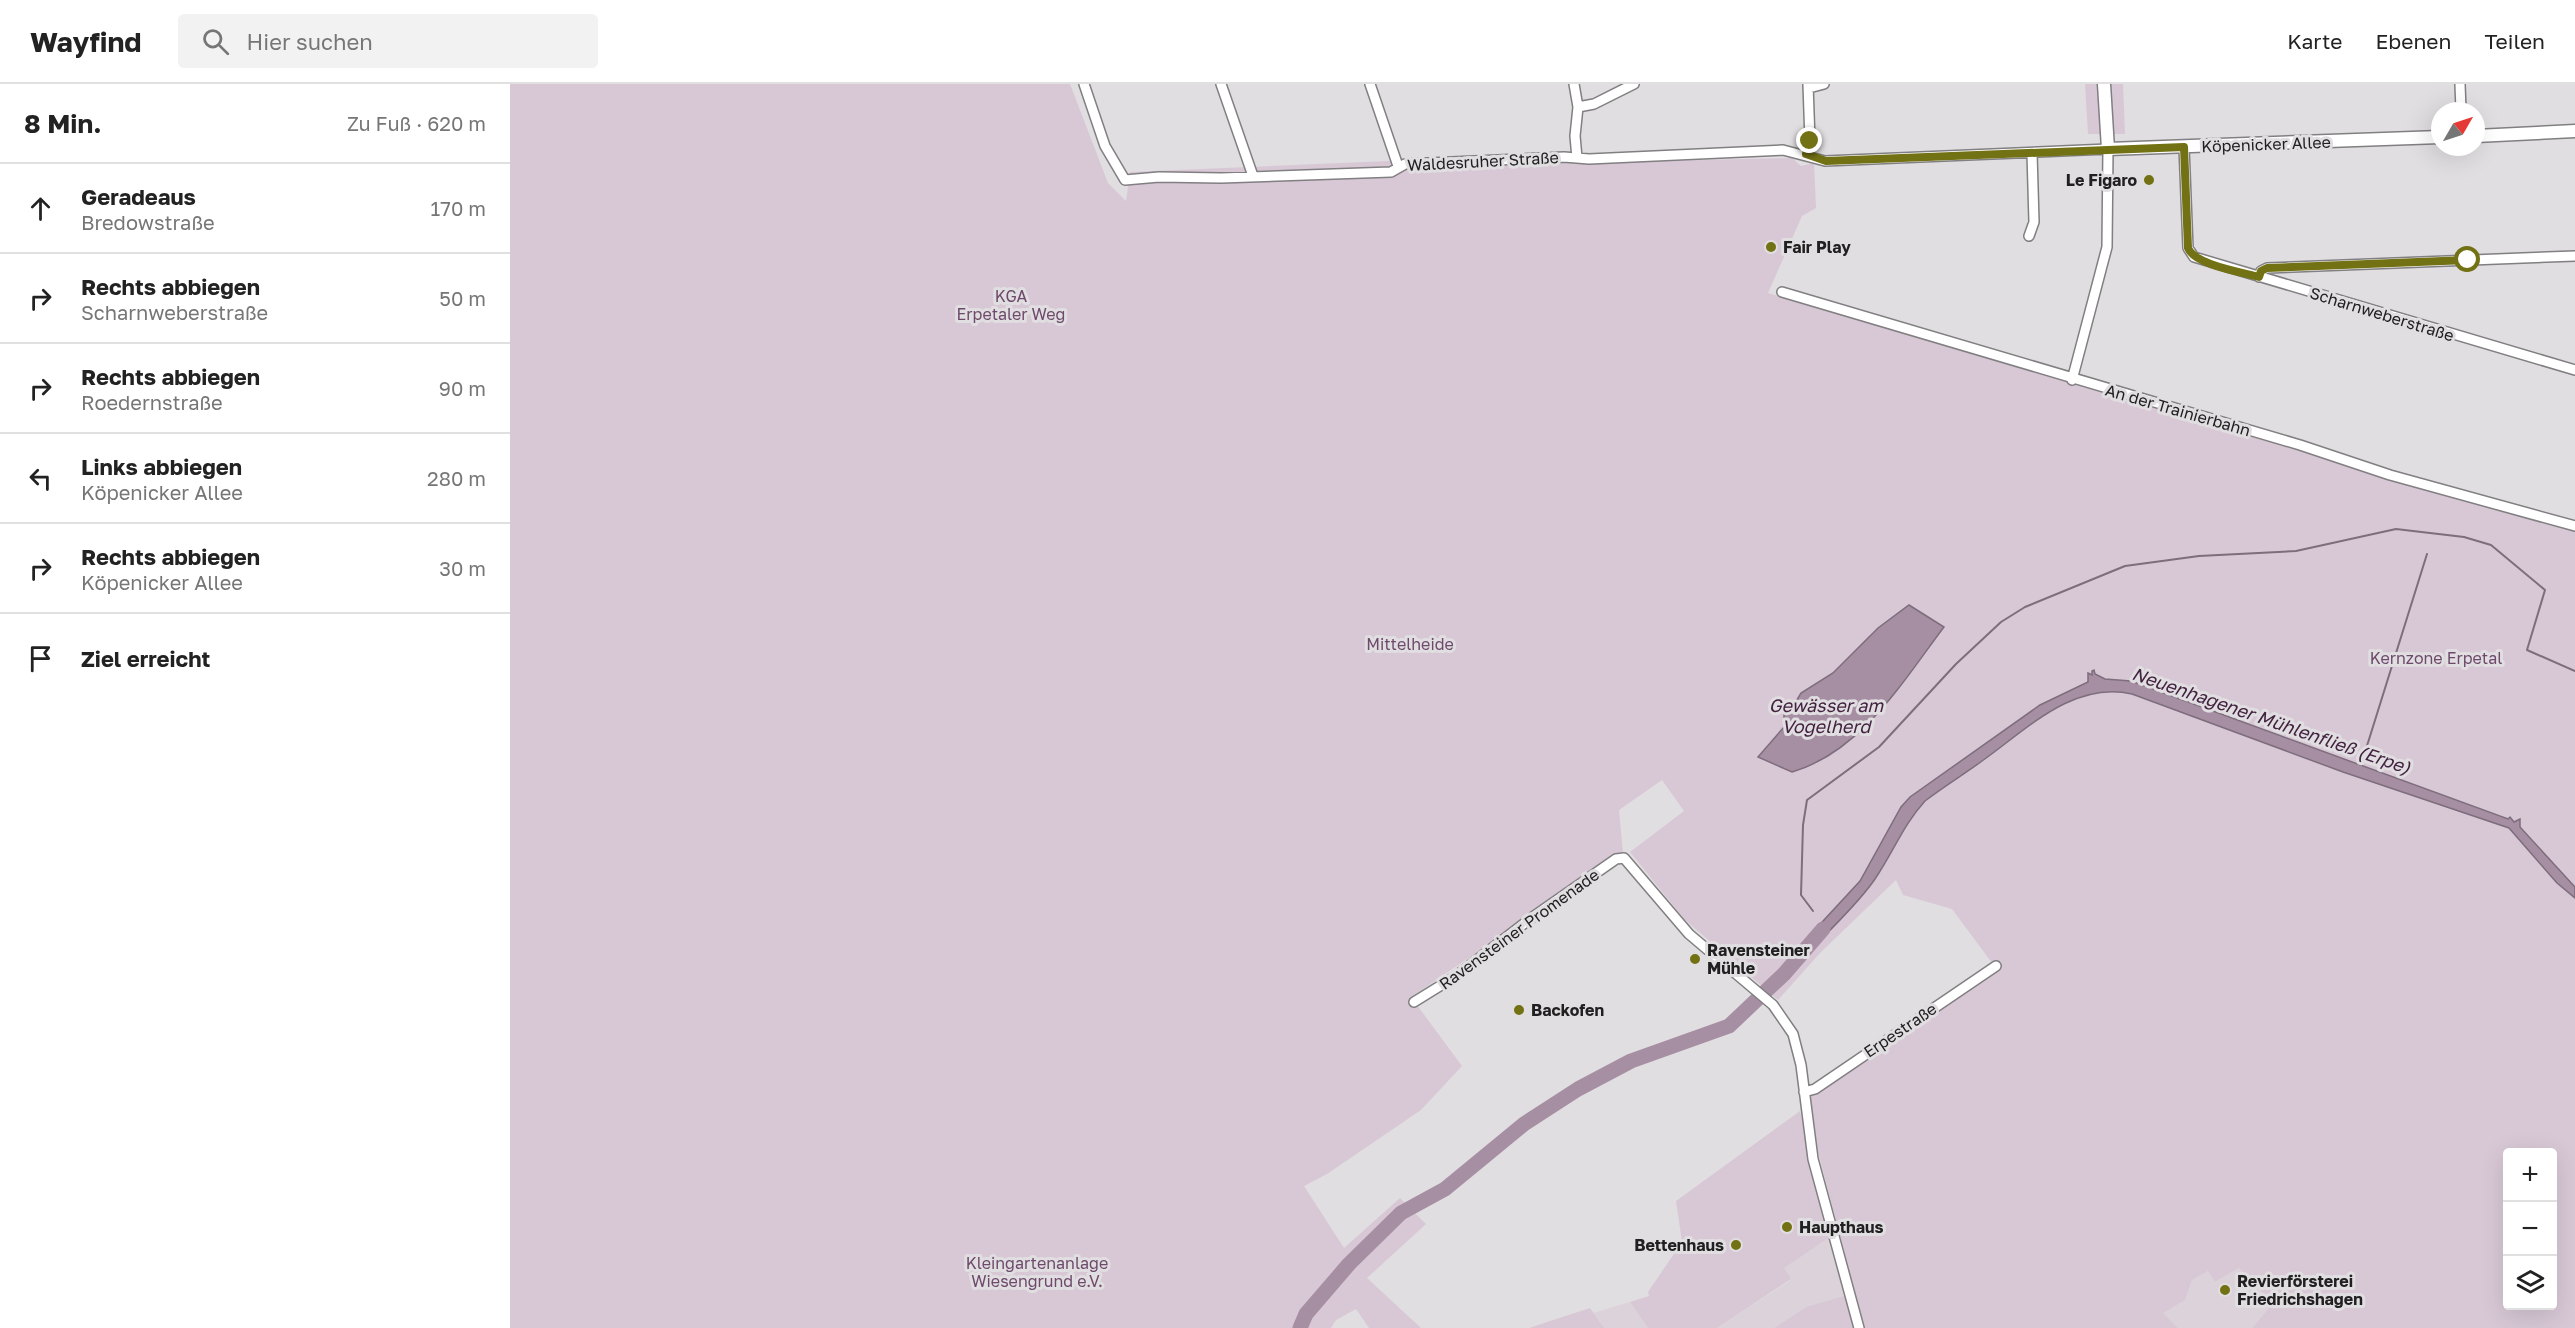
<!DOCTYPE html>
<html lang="de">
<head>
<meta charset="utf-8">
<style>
	body { margin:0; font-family:"Golos Text",sans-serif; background:#f2f2f2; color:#222 }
	.controls { position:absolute; right:18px; bottom:18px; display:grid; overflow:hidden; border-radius:6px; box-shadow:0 6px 24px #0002 }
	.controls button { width:54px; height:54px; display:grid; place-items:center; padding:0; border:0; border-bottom:2px solid #e0e0e0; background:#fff; color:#222; font:30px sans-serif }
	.compass { position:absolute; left:1921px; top:18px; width:54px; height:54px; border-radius:50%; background:#fff; box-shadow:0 6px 24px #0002; rotate:51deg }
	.stop { position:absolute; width:18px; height:18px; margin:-14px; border:4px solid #727114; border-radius:50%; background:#fff }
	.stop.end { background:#727114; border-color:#fff; box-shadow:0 2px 6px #0008 }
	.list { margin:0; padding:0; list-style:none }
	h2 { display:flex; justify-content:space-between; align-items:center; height:78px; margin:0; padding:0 24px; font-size:26px }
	h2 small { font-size:20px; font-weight:400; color:#767676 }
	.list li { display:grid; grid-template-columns:39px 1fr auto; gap:18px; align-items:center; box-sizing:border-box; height:90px; padding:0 24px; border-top:2px solid #e0e0e0 }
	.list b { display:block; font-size:22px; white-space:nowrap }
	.list p { margin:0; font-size:20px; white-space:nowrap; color:#767676 }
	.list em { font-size:20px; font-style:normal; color:#767676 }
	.icon { flex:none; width:33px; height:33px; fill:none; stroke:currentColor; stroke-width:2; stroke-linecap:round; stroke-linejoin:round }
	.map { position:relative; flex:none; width:2065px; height:1244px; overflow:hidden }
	header { display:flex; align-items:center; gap:36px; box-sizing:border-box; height:84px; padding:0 30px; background:#fff; border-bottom:2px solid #e0e0e0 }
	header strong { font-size:28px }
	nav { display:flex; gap:33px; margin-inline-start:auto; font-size:21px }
	.search { width:420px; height:54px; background:#f2f2f2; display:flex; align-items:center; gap:15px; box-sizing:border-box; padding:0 21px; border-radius:6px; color:#767676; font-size:22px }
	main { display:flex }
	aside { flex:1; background:#fff }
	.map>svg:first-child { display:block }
</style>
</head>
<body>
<header>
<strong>Wayfind</strong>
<div class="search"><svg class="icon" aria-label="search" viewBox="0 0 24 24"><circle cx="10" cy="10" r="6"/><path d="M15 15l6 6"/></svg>Hier suchen</div>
<nav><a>Karte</a><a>Ebenen</a><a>Teilen</a></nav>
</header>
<main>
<aside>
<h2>8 Min.<small>Zu Fuß · 620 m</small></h2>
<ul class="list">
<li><svg class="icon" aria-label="ahead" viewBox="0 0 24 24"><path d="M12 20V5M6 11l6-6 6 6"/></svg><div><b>Geradeaus</b><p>Bredowstraße</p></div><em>170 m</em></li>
<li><svg class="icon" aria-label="right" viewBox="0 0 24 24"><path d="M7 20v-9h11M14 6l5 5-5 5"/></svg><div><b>Rechts abbiegen</b><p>Scharnweberstraße</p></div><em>50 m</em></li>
<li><svg class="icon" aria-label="right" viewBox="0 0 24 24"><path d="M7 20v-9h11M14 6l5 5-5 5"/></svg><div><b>Rechts abbiegen</b><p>Roedernstraße</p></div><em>90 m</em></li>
<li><svg class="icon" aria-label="left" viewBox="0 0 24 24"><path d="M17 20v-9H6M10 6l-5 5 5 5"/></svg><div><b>Links abbiegen</b><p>Köpenicker Allee</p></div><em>280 m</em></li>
<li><svg class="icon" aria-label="right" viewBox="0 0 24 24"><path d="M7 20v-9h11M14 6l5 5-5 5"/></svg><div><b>Rechts abbiegen</b><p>Köpenicker Allee</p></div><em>30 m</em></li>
<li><svg class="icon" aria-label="arrive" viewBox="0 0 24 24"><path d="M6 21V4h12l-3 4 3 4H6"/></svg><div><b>Ziel erreicht</b></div></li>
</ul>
</aside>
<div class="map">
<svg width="2065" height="1244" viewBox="0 0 2065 1244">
	<rect width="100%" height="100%" fill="#e0dee0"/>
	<!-- built -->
	<path fill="#dbd2da" d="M 1320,1153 L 1334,1213 L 1296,1223 L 1264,1244 L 1207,1244 L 1281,1196 L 1273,1184 Z
		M 1729,1184 L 1759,1214 L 1758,1225 L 1742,1244 L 1668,1244 L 1652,1229 L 1675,1216 L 1682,1196 L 1698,1187 L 1705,1198 Z
		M 1120,1218 L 1138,1244 L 1094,1244 L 1083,1229 Z"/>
	<!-- green -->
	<path fill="#d8c8d6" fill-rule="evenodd" d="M 0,0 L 560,0 L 598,99 L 616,117 L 620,88 L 902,76 L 956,81 L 1282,74 L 1291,82 L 1304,79 L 1306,124 L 1292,132 L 1258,209 L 1788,364 L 1872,394 L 2065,445 L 2065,1244 L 1742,1244 L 1758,1225 L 1759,1215 L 1729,1184 L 1705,1198 L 1698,1187 L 1682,1196 L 1675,1216 L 1653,1229 L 1668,1244 L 1264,1244 L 1296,1223 L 1345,1209 L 1308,1068 L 1300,1007 L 1485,883 L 1442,825 L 1393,811 L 1386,796 L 1310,869 L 1268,916 L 1174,835 L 1120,768 L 1174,727 L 1152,696 L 1109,726 L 1113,769 L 901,913 L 952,982 L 911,1026 L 817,1090 L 794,1102 L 834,1164 L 890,1114 L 916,1140 L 857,1194 L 911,1244 L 859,1244 L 846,1225 L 826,1236 L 821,1244 L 0,1244 ZM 1368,544 L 1372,625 L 1338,657 L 1306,680 L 1248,673 L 1274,643 L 1274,626 L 1285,619 L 1291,609 L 1323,589 ZM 1998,1068 L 2042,1068 L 2042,1222 L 1998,1222 Z
		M 1575,0 L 1591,0 L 1593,50 L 1578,50 Z
		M 1599,0 L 1613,0 L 1615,50 L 1601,50 Z
		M 1290,1027 L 1320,1153 L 1274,1184 L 1281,1195 L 1207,1244 L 1138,1244 L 1120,1218 L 1139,1212 L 1138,1208 L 1172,1158 L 1166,1117 Z
		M 1080,1224 L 1094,1244 L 1019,1244 Z"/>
	<!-- water -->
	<path fill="#a68ea3" stroke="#7e6d7c" stroke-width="1.5" d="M 1399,521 L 1434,543 C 1393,597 1351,668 1282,688 L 1248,673 L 1274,643 L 1274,626 L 1285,619 L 1291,609 L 1323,589 L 1368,544 Z
		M 1584,586 L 1585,590 L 1595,595 L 1621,597 L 1998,735 L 2000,733 L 2004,738 L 2010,735 L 2010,743 L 2065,803 L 2065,814 L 2047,799 L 1999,744 L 1833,688 L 1622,610 C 1564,596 1516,646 1472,677 C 1453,691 1433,703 1415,717 C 1393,741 1383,769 1365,795 C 1348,820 1324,841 1303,864 L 1298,859 L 1302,849 L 1350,797 L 1391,723 L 1400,713 L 1530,621 L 1578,598 L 1578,589 L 1582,591 L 1582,587 Z"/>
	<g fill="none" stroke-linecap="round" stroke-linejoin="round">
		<!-- stream -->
		<path stroke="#7e6d7c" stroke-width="2" d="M 1856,665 L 1917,470
			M 1303,827 L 1291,811 L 1293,741 L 1297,716 L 1369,663 L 1446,580 L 1491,538 L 1515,523 L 1615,482 L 1689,472 L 1786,467 L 1886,445 L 1954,453 L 1981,461 L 2035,506 L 2017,566 L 2065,587"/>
		<!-- river -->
		<path stroke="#a68ea3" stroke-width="15" d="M 790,1244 L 796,1230 L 839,1180 L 891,1129 L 935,1105 L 1014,1040 L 1068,1005 L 1121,977 L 1219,942 L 1274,890 L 1313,845"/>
		<!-- minor casing -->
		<g stroke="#817f81" stroke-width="12">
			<path id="minor" d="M 574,0 L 595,62 L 615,96 L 649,93 L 711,94 L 881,88 L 895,80 L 1054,73 L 1079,75 L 1273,66 L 1315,77 L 1598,65 L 1597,163 L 1562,296
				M 711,0 L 743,92
				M 860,0 L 888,82
				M 1064,0 L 1068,23 L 1065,52 L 1067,74
				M 1950,0 L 1951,27
				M 1299,4 L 1314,0
				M 1068,23 L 1084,20 L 1124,0
				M 1674,63 L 1678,164 L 1684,173 L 2065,286
				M 1296,70 L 1300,57 L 1298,0
				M 1519,152 L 1524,138 L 1522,69
				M 1749,193 L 1751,187 L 1757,184 L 2065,172
				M 1272,208 L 1790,361 L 1880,391 L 2065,442
				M 904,918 L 946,892 L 1020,835 L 1106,775 L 1114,774 L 1179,850 L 1263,921 L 1283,950 L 1291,981 L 1303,1075 L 1349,1244
				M 1294,1008 L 1305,1005 L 1486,882"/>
		</g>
		<!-- tertiary casing -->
		<g stroke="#817f81" stroke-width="15">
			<path id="tertiary" d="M 1594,0 L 1598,65 L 1930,53
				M 1966,52 L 2065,47"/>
		</g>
		<!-- minor -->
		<use href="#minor" stroke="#fff" stroke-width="9"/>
		<!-- tertiary -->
		<use href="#tertiary" stroke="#fff" stroke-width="12"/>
	</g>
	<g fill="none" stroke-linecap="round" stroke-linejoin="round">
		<!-- route -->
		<path stroke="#727114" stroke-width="8" d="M 1300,57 L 1296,70 L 1316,77 L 1674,63 L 1678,164 C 1685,181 1731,188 1749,193 L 1751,187 L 1757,184 L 1958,176"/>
	</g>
	<!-- markers -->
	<g fill="#727114" stroke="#e0dee0" stroke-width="2">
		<circle cx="1639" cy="96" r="6"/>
		<circle cx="1261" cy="163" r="6"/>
		<circle cx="1185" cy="875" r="6"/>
		<circle cx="1009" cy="926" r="6"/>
		<circle cx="1277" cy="1143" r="6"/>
		<circle cx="1226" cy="1161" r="6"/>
		<circle cx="1715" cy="1206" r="6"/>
	</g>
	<g text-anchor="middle" stroke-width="6" stroke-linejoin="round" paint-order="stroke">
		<!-- street labels -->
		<g font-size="16" fill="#212020" stroke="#e0dee0">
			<text transform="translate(1756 60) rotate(-2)" y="6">Köpenicker Allee</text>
			<text transform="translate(973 77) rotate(-3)" y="6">Waldesruher Straße</text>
			<text transform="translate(1872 230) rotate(17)" y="6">Scharnweberstraße</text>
			<text transform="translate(1668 326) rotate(16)" y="6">An der Trainierbahn</text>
			<text transform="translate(1009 845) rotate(-36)" y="6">Ravensteiner Promenade</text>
			<text transform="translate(1390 946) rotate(-34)" y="6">Erpestraße</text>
		</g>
		<!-- poi labels -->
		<g font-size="16" font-weight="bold" fill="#212020" stroke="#e0dee0" text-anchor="start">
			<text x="1627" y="102" text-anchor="end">Le Figaro</text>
			<text x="1273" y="169">Fair Play</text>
			<text x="1197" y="872">Ravensteiner<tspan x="1197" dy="18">Mühle</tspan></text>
			<text x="1021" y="932">Backofen</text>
			<text x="1289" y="1149">Haupthaus</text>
			<text x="1214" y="1167" text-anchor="end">Bettenhaus</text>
			<text x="1727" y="1203">Revierförsterei<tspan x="1727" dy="18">Friedrichshagen</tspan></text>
		</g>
		<!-- park labels -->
		<g font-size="16" fill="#6e496b" stroke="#e0dee0">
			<text x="501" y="218">KGA<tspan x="501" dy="18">Erpetaler Weg</tspan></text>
			<text x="900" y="566">Mittelheide</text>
			<text x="1926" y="580">Kernzone Erpetal</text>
			<text x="527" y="1185">Kleingartenanlage<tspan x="527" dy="18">Wiesengrund e.V.</tspan></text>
		</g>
		<!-- water labels -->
		<g font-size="18" font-style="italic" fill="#432140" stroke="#e0dee0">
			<text x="1316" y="628">Gewässer am<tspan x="1316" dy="21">Vogelherd</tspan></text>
			<text transform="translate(1761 637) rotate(19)" y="6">Neuenhagener Mühlenfließ (Erpe)</text>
		</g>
	</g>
</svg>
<div class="controls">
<button>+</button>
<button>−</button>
<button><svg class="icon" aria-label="layers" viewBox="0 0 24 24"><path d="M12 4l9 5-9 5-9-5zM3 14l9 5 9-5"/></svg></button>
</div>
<svg class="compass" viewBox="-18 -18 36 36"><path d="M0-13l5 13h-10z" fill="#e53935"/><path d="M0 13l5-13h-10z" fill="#767676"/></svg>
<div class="stop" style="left:1958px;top:176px"></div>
<div class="stop end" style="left:1300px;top:57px"></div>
</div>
</main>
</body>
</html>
